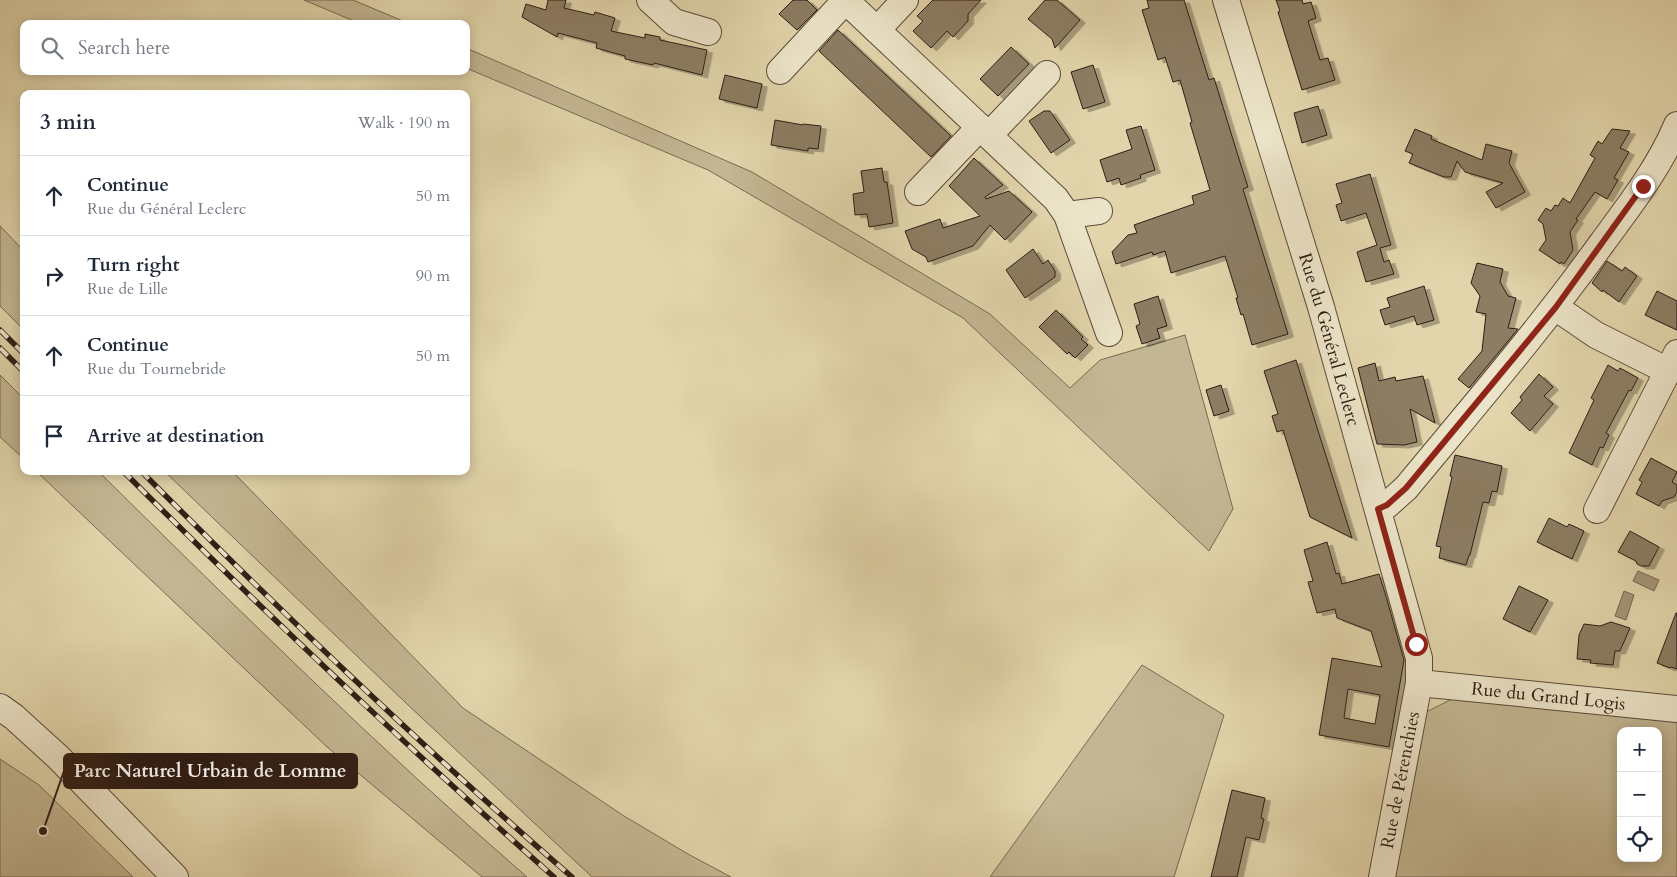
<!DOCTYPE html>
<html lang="en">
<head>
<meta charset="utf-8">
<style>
	body { margin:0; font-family:Cardo,serif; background:#f2f2f3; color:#1f2937 }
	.controls { position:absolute; right:15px; bottom:15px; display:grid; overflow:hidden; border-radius:10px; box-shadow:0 2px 12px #0003 }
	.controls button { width:45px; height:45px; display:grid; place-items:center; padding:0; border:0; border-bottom:1px solid #e0e1e3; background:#fff; color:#1f2937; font:25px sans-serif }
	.stop { position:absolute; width:15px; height:15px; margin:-11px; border:4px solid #8f2418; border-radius:50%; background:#fff }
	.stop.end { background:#8f2418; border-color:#fff; box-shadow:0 1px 5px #0008 }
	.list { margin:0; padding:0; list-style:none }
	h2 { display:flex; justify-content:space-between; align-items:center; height:65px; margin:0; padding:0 20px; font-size:21px }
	h2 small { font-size:16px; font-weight:400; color:#747a83 }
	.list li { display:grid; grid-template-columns:32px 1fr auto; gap:15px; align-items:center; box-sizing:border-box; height:80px; padding:0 20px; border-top:1px solid #e0e1e3 }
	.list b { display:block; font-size:19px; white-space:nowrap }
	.list p { margin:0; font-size:16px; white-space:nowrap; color:#747a83 }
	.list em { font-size:16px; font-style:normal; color:#747a83 }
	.icon { flex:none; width:28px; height:28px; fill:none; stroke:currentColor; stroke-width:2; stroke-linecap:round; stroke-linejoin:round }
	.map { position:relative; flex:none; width:1677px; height:877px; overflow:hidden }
	.search { position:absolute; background:#fff; box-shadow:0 2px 12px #0003; left:20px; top:20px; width:450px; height:55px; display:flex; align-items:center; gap:12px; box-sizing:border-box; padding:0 18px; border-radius:10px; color:#747a83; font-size:19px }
	.panel { position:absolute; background:#fff; box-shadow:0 2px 12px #0003; left:20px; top:90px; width:450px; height:385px; border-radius:10px }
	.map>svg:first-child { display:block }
</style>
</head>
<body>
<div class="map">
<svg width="1677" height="877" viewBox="0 0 1677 877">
	<defs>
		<filter id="shadow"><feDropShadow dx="5.5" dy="3" stdDeviation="0" flood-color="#0004"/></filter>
	</defs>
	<rect width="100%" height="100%" fill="#e2d5ab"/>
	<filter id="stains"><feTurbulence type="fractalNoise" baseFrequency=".004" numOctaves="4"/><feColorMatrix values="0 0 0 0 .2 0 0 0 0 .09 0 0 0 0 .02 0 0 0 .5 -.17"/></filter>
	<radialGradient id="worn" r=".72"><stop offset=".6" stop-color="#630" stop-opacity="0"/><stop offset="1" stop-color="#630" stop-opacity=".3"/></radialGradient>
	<!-- green -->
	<path fill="#c3b692" stroke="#786a54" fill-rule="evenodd" d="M 304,0 L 353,0 L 410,24 L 361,24 Z
		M 466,48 L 752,172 L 990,314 L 1070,388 L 1100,360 L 1185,335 L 1233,509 L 1209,551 L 963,318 L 708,170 L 466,68 Z
		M 0,226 L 24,251 L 24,330 L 0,306 Z
		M 0,375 L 24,399 L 24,459 L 0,437 Z
		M 36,471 L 98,471 C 238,609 378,748 527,877 L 482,877 L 326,746 Z
		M 164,471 L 232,471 L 463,708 L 624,816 L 688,854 L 731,877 L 592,877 L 407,704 Z
		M 1142,665 L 1224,715 L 1174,877 L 990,877 Z
		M 1458,696 L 1677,720 L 1677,877 L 1395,877 L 1426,712 ZM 1621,731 L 1658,731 L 1658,858 L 1621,858 Z
		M 0,759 L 39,785 L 133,877 L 0,877 Z"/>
	<!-- water -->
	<path fill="#a59678" stroke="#756650" d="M 1638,571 L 1659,580 L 1654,591 L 1633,581 Z
		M 1624,591 L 1634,595 L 1626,620 L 1615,616 Z"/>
	<!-- building -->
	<path fill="#8c7d63" stroke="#2e1d15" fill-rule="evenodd" filter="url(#shadow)" d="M 548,0 L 566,0 L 564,8 L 594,15 L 595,12 L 615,18 L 611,31 L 645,38 L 645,34 L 660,37 L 660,40 L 707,50 L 702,75 L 654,63 L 653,65 L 625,59 L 625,56 L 596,48 L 597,43 L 558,33 L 557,37 L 522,17 L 526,4 L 546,10 Z
		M 793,0 L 807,0 L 817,10 L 797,30 L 779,14 Z
		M 933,0 L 981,0 L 968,14 L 968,21 L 953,37 L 947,31 L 931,48 L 913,31 L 923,21 L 917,16 Z
		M 1045,0 L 1057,0 L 1080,20 L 1055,48 L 1052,39 L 1028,19 Z
		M 1147,0 L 1184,0 L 1209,80 L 1214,78 L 1240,162 L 1248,187 L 1243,189 L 1288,334 L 1252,345 L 1243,314 L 1241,315 L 1236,298 L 1238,298 L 1225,256 L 1171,273 L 1165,251 L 1153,255 L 1152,252 L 1116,264 L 1112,252 L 1128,235 L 1137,233 L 1134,225 L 1194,204 L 1192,196 L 1210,190 L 1190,123 L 1192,122 L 1180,80 L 1173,82 L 1165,57 L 1158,60 L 1142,10 L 1149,8 Z
		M 1276,0 L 1302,0 L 1303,4 L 1311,2 L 1316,18 L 1308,21 L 1320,60 L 1328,58 L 1335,80 L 1302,90 L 1278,12 L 1280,11 Z
		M 838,30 L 951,136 L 931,157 L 819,51 Z
		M 1011,47 L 1029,64 L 998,96 L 980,79 Z
		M 1093,65 L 1105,102 L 1083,109 L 1071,72 Z
		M 725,75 L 762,84 L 757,108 L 719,99 Z
		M 1318,106 L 1327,135 L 1302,143 L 1294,113 Z
		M 1044,111 L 1050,111 L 1070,140 L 1051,153 L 1029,121 Z
		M 775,120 L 803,125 L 803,124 L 821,126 L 818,149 L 808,148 L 808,151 L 771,145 Z
		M 1141,126 L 1155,170 L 1140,175 L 1141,178 L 1121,185 L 1119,178 L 1107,182 L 1100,160 L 1132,149 L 1126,130 Z
		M 1415,129 L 1432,136 L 1431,139 L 1482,160 L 1486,144 L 1512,151 L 1509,163 L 1525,192 L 1496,208 L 1486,192 L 1503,183 L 1465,172 L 1457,161 L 1451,177 L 1444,177 L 1409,163 L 1413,154 L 1405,151 Z
		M 1612,129 L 1630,131 L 1620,148 L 1629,152 L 1614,178 L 1618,180 L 1607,199 L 1595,192 L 1576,219 L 1578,220 L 1570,232 L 1573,250 L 1564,264 L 1561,262 L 1560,264 L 1539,250 L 1546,240 L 1543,224 L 1538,220 L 1546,208 L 1551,211 L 1555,205 L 1558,206 L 1563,198 L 1570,203 L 1595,158 L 1590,155 L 1598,141 L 1602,144 Z
		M 974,158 L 1003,185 L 985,197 L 986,199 L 1009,191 L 1032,212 L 1005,240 L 990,225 L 973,246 L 928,262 L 926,257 L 912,249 L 905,231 L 940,219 L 943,228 L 980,216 L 949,186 Z
		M 882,168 L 884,182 L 887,182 L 893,223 L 869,227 L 867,214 L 855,215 L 853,194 L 864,192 L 861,171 Z
		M 1370,174 L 1391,245 L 1380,248 L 1384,262 L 1389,260 L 1394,274 L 1366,282 L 1357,252 L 1377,245 L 1366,213 L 1341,221 L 1336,205 L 1342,203 L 1336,184 Z
		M 1033,249 L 1043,264 L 1048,260 L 1055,271 L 1055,277 L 1025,298 L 1006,270 Z
		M 1607,261 L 1622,271 L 1625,267 L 1637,276 L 1619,302 L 1603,290 L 1602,292 L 1592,283 Z
		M 1477,263 L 1503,269 L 1500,282 L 1508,296 L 1516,298 L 1508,328 L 1518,329 L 1469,388 L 1458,379 L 1482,351 L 1486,314 L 1476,312 L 1480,296 L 1471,283 Z
		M 1424,286 L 1434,320 L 1417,325 L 1414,316 L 1385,325 L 1380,310 L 1390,307 L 1387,298 Z
		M 1657,291 L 1677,301 L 1677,330 L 1645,315 Z
		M 1158,296 L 1167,326 L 1157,329 L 1160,338 L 1142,344 L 1136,326 L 1140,324 L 1134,304 Z
		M 1056,310 L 1083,337 L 1081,339 L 1088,345 L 1075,358 L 1069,352 L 1067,354 L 1039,327 Z
		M 1296,360 L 1320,437 L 1352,538 L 1310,517 L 1283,430 L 1277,432 L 1272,416 L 1278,414 L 1264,371 Z
		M 1375,363 L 1379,381 L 1395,377 L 1396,381 L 1423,376 L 1435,423 L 1410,409 L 1417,442 L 1404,445 L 1377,444 L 1358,368 Z
		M 1608,365 L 1618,371 L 1620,368 L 1638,378 L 1631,391 L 1629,390 L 1606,433 L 1609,435 L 1603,448 L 1600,447 L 1592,465 L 1569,453 L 1594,400 L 1591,398 Z
		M 1539,374 L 1553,387 L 1544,396 L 1553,404 L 1530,431 L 1511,413 L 1522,400 L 1520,397 Z
		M 1221,385 L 1229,411 L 1214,416 L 1206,390 Z
		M 1455,455 L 1502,466 L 1497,492 L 1492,491 L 1489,503 L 1483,502 L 1470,555 L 1469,555 L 1466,565 L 1439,558 L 1441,547 L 1436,546 L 1452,477 L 1450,476 Z
		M 1651,458 L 1677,472 L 1672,482 L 1677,485 L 1677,492 L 1674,497 L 1662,501 L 1659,506 L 1636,494 L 1642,482 L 1639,480 Z
		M 1549,518 L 1567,527 L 1569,524 L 1584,531 L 1572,559 L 1537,542 Z
		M 1630,531 L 1659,547 L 1649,566 L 1641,566 L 1637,564 L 1636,561 L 1618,552 Z
		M 1327,542 L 1336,574 L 1339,573 L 1342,584 L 1379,574 L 1385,593 L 1404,660 L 1389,747 L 1319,735 L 1332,658 L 1382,667 L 1371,631 L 1337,618 L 1335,609 L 1317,613 L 1308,582 L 1313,581 L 1304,550 ZM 1348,689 L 1380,695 L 1375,724 L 1344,718 Z
		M 1519,586 L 1548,600 L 1530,632 L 1503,619 Z
		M 1676,613 L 1677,613 L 1677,669 L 1671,667 L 1670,668 L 1657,663 Z
		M 1611,622 L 1630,628 L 1620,651 L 1615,651 L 1613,665 L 1590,663 L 1591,660 L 1577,659 L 1579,635 L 1584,624 L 1600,626 Z
		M 1232,790 L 1265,798 L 1261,818 L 1264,819 L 1259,840 L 1246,837 L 1237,877 L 1211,877 Z"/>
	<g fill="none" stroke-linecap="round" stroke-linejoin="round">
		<!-- minor casing -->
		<g stroke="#5b4b3a" stroke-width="28">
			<g id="minor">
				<path d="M 650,0 L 674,22 L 708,32"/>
				<path d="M 845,0 L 1056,199 L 1067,215 L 1109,333"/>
				<path id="s1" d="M 1226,0 L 1321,307 L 1419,658 L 1419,683 L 1382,877"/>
				<path d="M 877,30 L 905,0"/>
				<path d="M 780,71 L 846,0"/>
				<path d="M 989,135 L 1047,74"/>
				<path d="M 918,192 L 980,127"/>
				<path d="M 1067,215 L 1099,211"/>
				<path d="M 1555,307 L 1596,335 L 1668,371"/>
				<path d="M 1378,509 L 1387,505 L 1406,488 C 1473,407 1541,328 1602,243 C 1630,205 1659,168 1677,125"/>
				<path d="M 1597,510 L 1677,353"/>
				<path id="s2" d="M 1419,683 L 1677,709"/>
				<path d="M 0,707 L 14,717 L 58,757 L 175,877"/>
			</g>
		</g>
		<!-- minor -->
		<use href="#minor" stroke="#ece4c8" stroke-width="26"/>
		<!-- rail casing -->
		<g stroke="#2e1d15" stroke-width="5.5">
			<path id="rail" d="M 0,330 L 24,354
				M 0,348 L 24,372
				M 123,471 C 263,611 406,746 554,877
				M 141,471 C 280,611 423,748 572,877"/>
		</g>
		<!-- rail -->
		<use href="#rail" stroke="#ece4c8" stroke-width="4" stroke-dasharray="11" stroke-linecap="butt"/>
	</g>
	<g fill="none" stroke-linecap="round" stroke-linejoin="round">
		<!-- route -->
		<path stroke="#8f2418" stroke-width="6" d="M 1416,644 L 1378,509 L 1387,505 L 1406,488 L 1556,307 L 1643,186"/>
	</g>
	<g text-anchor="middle" stroke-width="4" stroke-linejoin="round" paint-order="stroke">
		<!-- street labels -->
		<g font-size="18" fill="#2e1d15" stroke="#ece4c8">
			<text dy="6" stroke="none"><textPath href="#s1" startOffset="355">Rue du Général Leclerc</textPath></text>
			<text dy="6" stroke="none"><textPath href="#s2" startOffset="130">Rue du Grand Logis</textPath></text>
			<text transform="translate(1400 780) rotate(-79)" y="6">Rue de Pérenchies</text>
		</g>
	</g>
	<!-- callouts -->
	<path fill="none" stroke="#2e1d15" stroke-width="2" d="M43 831L64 771"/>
	<circle fill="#2e1d15" stroke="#ece4c8" stroke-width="2" cx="43" cy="831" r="5"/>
	<rect fill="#2e1d15" stroke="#2e1d15" stroke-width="2" x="64" y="754" width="293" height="34" rx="5"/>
	<g font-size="19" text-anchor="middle" font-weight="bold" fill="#fff">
		<text x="210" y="777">Parc Naturel Urbain de Lomme</text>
	</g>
	<rect width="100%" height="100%" filter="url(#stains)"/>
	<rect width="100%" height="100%" fill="url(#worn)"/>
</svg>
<div class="controls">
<button>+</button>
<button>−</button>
<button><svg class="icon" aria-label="locate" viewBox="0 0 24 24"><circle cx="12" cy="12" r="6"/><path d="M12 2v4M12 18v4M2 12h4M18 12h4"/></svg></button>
</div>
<div class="stop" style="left:1416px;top:644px"></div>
<div class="stop end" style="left:1643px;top:186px"></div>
<div class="search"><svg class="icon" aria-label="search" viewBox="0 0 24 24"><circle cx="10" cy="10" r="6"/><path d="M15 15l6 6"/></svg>Search here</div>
<section class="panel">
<h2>3 min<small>Walk · 190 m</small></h2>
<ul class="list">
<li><svg class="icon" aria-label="ahead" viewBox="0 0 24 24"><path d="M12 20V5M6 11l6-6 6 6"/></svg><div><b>Continue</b><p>Rue du Général Leclerc</p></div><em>50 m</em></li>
<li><svg class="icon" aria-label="right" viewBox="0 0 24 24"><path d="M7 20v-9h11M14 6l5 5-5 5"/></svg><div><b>Turn right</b><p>Rue de Lille</p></div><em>90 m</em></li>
<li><svg class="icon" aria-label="ahead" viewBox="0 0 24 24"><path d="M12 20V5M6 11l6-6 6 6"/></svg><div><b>Continue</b><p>Rue du Tournebride</p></div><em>50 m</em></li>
<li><svg class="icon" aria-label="arrive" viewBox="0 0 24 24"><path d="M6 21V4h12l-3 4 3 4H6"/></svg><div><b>Arrive at destination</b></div></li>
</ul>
</section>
</div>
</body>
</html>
